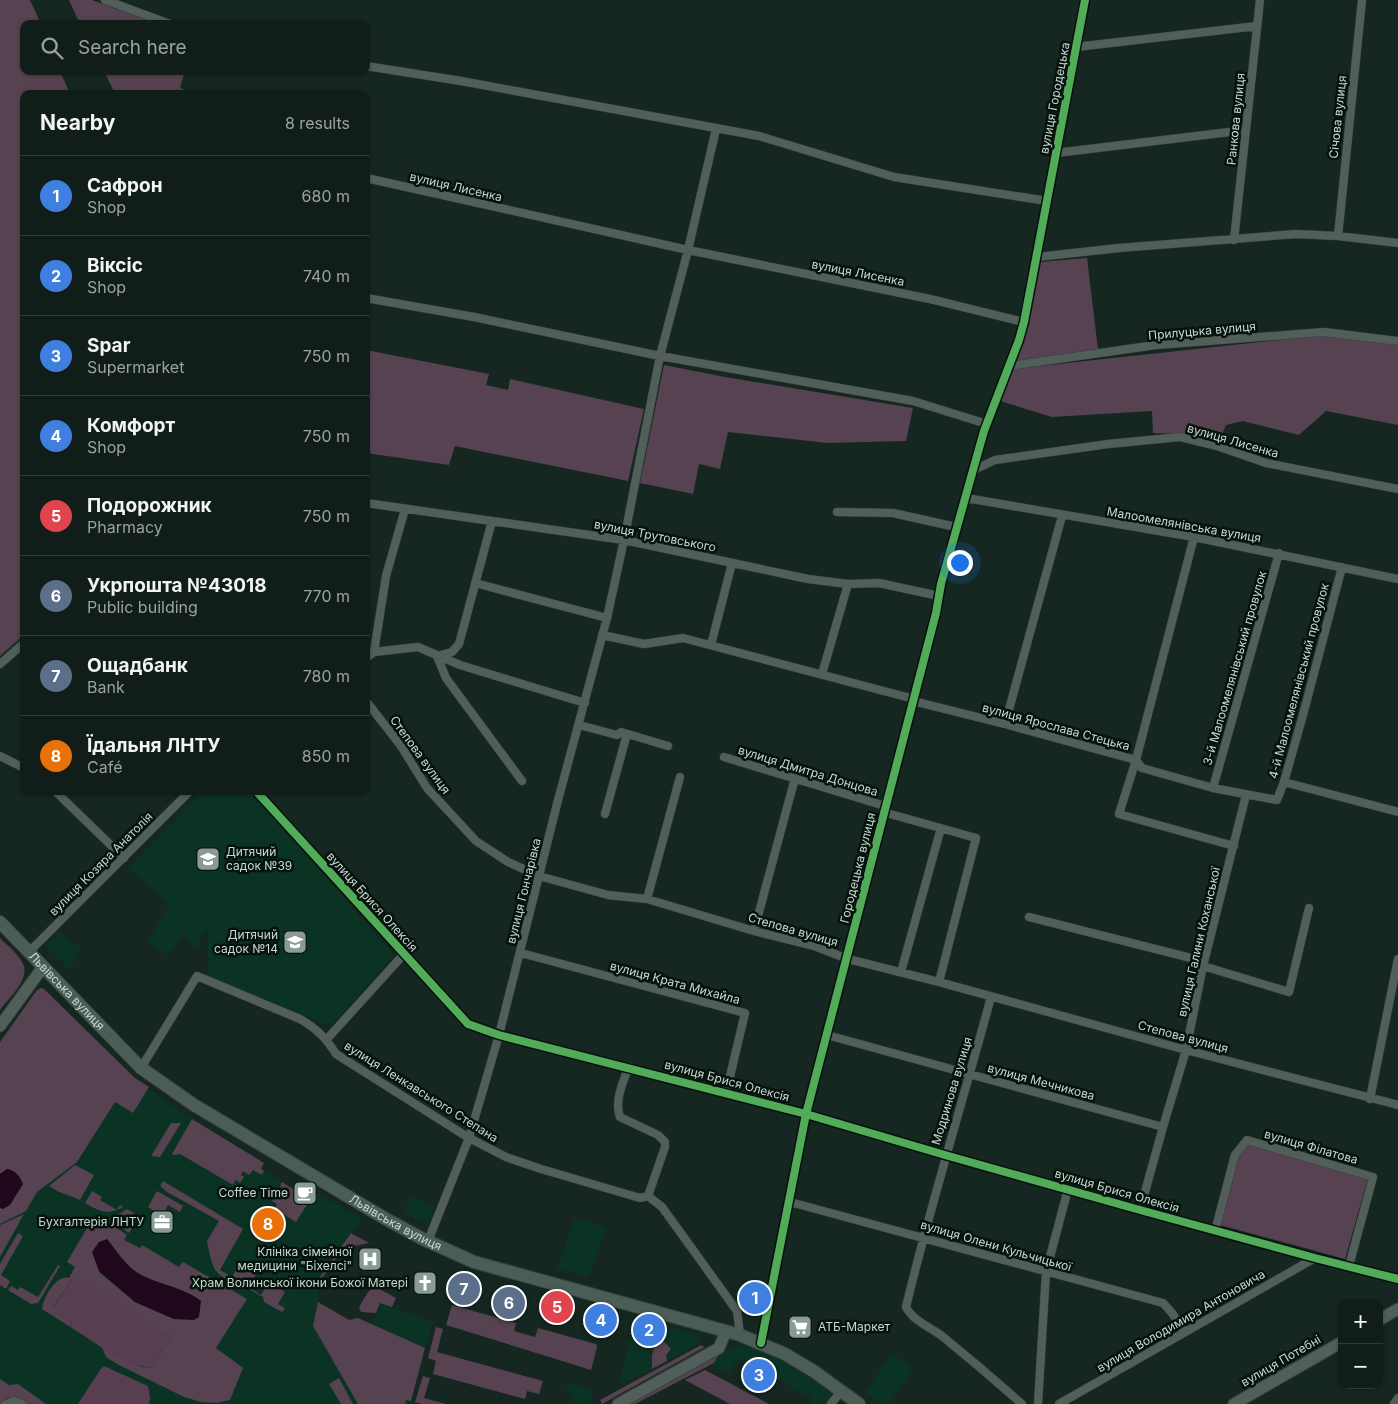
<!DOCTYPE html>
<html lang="en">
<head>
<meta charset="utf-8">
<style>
	body { margin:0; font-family:Inter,sans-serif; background:#192621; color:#f1f3f6 }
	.controls { position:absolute; right:15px; bottom:15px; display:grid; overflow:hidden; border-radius:10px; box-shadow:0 1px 4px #0004 }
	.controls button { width:45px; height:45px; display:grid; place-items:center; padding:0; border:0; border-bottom:1px solid #303b37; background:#101d18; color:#f1f3f6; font:25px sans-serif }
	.you { position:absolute; left:959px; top:562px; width:18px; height:18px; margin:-12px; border:4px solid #fff; border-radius:50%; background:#1a73e8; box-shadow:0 0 0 8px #1a73e833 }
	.badge { display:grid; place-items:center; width:32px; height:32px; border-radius:50%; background:#7c3aed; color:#fff; font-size:16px; font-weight:700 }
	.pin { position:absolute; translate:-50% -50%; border:2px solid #fff; box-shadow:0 1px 5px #0006 }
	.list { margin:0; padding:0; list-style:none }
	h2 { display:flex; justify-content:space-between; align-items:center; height:65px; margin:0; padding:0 20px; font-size:21px }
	h2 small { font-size:16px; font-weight:400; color:#9ca2a2 }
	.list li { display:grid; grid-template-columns:32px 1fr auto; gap:15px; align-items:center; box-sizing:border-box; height:80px; padding:0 20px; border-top:1px solid #303b37 }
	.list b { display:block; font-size:19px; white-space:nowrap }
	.list p { margin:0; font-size:16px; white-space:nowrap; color:#9ca2a2 }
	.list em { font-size:16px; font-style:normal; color:#9ca2a2 }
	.icon { flex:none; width:28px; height:28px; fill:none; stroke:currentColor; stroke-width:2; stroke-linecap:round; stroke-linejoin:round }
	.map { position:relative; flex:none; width:1398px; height:1404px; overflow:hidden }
	.search { position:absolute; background:#101d18; box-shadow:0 1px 4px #0004; left:20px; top:20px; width:350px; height:55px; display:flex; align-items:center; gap:12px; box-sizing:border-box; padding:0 18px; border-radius:10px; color:#9ca2a2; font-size:19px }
	.panel { position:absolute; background:#101d18; box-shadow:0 1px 4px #0004; left:20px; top:90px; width:350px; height:705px; border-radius:10px }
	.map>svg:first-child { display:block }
</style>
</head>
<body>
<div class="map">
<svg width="1398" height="1404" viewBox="0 0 1398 1404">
	<rect width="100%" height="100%" fill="#152720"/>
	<!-- built -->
	<path fill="#0b3324" d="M 203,791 L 250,791 L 394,955 L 331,1026 L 207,976 L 208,930 L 202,933 L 199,949 L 182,936 L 168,956 L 148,943 L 169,904 L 128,868 Z
		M 59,932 L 69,941 L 81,948 L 70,970 L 45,946 Z
		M 41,988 L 44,989 L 135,1079 L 187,1116 L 264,1163 L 261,1169 L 306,1197 L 308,1197 L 312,1190 L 362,1219 L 317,1281 L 318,1302 L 349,1320 L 358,1318 L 372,1324 L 380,1303 L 433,1322 L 425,1348 L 422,1347 L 406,1399 L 422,1404 L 46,1404 L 18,1384 L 0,1397 L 0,1042 L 37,990 Z
		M 411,1196 L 435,1208 L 428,1224 L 403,1212 Z
		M 574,1219 L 607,1227 L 588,1277 L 557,1269 Z
		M 748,1280 L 756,1282 L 766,1288 L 767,1291 L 764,1301 L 757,1311 L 751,1312 L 747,1311 L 734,1293 Z
		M 635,1318 L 699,1335 L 696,1345 L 652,1369 L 618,1385 Z
		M 734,1346 L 751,1346 L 762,1350 L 812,1379 L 835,1396 L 829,1404 L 810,1404 L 812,1398 L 738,1359 L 729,1374 L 704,1361 Z
		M 892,1353 L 914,1368 L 889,1404 L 882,1404 L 865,1392 Z
		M 563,1381 L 589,1389 L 594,1398 L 582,1404 L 576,1404 Z"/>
	<!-- green -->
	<path fill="#564250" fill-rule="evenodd" d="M 0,0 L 30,0 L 41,24 L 24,24 L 24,71 L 60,71 L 70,94 L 24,94 L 24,635 L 0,656 Z
		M 69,0 L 92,0 L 157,24 L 80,24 Z
		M 104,71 L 185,71 L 180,88 L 197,94 L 115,94 Z
		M 1087,258 L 1098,349 L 1015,362 C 1029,330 1034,296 1040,262 Z
		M 1325,335 L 1398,344 L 1398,425 L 1326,411 L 1299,435 L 1243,421 L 1226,425 L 1219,441 L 1181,434 L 1153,433 L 1152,411 L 1052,417 L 1000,401 L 1012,369 Z
		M 366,350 L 489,374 L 486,385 L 508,390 L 510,379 L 644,409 L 628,481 L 455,446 L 449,465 L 366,453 Z
		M 664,365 L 725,377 L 913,408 L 906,441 L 827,443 L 728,432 L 720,469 L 699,464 L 693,494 L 640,483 Z
		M 0,938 C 7,945 17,953 22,962 C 32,978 9,998 0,1010 Z
		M 41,988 L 44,989 L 135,1078 L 149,1087 L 133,1113 L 115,1102 L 77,1162 L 37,1192 L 26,1211 L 0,1224 L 0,1042 L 37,990 Z
		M 192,1119 L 264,1163 L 261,1169 L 264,1171 L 262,1175 L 253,1170 L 249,1175 L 243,1171 L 241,1175 L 244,1177 L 240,1183 L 236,1180 L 233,1185 L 180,1154 L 174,1155 L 172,1154 Z
		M 171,1123 L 181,1123 L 160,1157 L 151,1156 Z
		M 1248,1143 L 1368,1178 L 1345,1259 L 1220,1225 L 1239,1157 Z
		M 75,1165 L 94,1175 L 80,1200 L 57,1191 L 49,1186 Z
		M 163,1181 L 243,1229 L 220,1270 L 232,1277 L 239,1265 L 256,1275 L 249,1287 L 261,1295 L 269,1282 L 285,1292 L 278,1304 L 285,1308 L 282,1312 L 264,1302 L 263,1297 L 247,1288 L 243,1289 C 213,1272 214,1275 207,1241 L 219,1221 L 167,1192 L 160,1186 Z
		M 282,1182 L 306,1197 L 308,1197 L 312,1190 L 315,1192 L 296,1222 L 274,1209 L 277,1204 L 272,1201 L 275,1196 L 277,1197 L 279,1193 L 282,1194 L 285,1190 L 280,1186 Z
		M 92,1191 L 102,1197 L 100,1200 L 117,1210 L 120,1205 L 123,1207 C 108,1216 99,1211 85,1203 Z
		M 157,1191 L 183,1206 L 180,1212 L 168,1205 L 162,1216 L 148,1207 Z
		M 127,1209 L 134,1213 L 129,1222 L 134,1225 L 129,1233 L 124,1230 L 126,1227 L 126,1224 L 123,1223 L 121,1228 L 116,1223 L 112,1222 L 110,1217 L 121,1213 Z
		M 24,1214 L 0,1257 L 0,1225 Z
		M 95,1217 L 101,1217 L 127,1235 L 124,1240 L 140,1248 L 142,1245 L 179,1267 L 183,1262 L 247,1299 L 216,1348 L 243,1368 L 230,1400 L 216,1403 L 201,1402 L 184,1397 L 117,1364 L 106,1357 L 102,1347 L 141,1367 L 151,1368 L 171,1337 L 72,1279 L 53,1307 L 71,1320 L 72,1328 L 42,1309 C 43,1299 56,1274 69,1278 L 75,1267 L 67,1262 L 90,1223 ZM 107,1239 C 117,1252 128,1269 143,1276 C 162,1285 184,1288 201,1301 L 174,1319 L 135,1302 L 99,1272 Z
		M 18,1233 L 23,1236 L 1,1275 L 10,1281 L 6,1289 L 0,1285 L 0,1264 Z
		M 351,1233 L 369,1243 L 345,1248 L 319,1282 L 317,1281 Z
		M 58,1265 L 60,1266 L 38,1303 L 31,1304 L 8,1290 L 11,1286 L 18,1290 L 20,1287 L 38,1297 Z
		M 374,1287 L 378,1288 L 396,1298 L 392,1307 L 380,1303 L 376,1313 L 361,1312 L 359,1307 L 368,1292 Z
		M 318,1302 L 349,1320 L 358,1318 L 425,1348 L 411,1401 L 406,1400 L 405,1404 L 358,1404 L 313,1326 Z
		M 452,1305 L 516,1323 L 514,1331 L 535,1337 L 538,1328 L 596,1344 L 597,1347 L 591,1370 L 446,1325 Z
		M 436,1327 L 443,1329 L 437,1352 L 543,1381 L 539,1394 L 527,1391 L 525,1399 L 433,1374 L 436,1361 L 428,1358 Z
		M 658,1335 L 671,1349 L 666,1355 L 667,1361 L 652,1369 L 652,1355 Z
		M 701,1345 L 705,1347 L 602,1404 L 600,1400 Z
		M 719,1353 L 714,1363 L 635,1404 L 628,1404 Z
		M 705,1370 L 769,1404 L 730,1404 L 685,1380 Z
		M 423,1376 L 430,1378 L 424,1398 L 446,1404 L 422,1404 L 415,1402 Z
		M 339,1378 L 353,1404 L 341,1404 L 329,1384 Z
		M 0,1379 L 9,1385 L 18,1384 L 46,1404 L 26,1404 L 17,1397 L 7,1398 L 3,1404 L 0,1404 Z"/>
	<!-- forest -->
	<path fill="#593d51" d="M 76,1278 C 110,1295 139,1318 171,1337 L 151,1368 C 123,1365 96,1343 72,1328 L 71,1320 L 53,1308 L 72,1279 Z
		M 104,1366 L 148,1386 L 150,1398 L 149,1404 L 78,1404 L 100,1370 Z"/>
	<!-- water -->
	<path fill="#20071b" d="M 7,1169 C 15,1170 20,1176 23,1184 L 10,1205 L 3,1209 L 0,1208 L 0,1174 Z
		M 107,1239 C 117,1252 128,1269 143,1276 C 162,1285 184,1288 201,1301 L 199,1317 L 194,1320 L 174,1319 L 135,1302 L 99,1271 L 92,1252 L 99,1242 Z"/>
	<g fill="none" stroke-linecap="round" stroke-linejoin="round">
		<!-- street casing -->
		<g stroke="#36433e" stroke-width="9">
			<path id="street" d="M 105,0 L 170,24
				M 1076,47 L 1257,26
				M 366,66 L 461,81 L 759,136 L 894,177 L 1047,201
				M 1056,153 L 1246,130
				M 366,178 L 688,250 L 930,299 L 1024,322
				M 1338,236 L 1362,0
				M 1234,240 L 1260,0
				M 1037,257 L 1119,248 L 1296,234 L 1338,236 L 1398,243
				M 366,298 L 474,317 L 660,356 L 913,401 L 987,424
				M 1009,366 L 1156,345 L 1324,332 L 1398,341
				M 974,470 L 995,460 L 1108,444 L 1180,437 L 1217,446 L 1266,463 L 1398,489
				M 966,498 L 1194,537 L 1398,579
				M 366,503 L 624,540 L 808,579 L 848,584 L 879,583 L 939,596
				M 837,512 L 893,513 L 956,527
				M 1194,537 L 1136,760 L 1119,814 L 1234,846
				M 475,583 L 607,618
				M 602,635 L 644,644 L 683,638 L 914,699
				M 711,645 L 732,563
				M 374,652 L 386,576 L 405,509
				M 437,656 L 452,652 L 459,644 L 492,521
				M 437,656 L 446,678 L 522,781
				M 366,658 L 374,652 L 418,647 L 460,665 L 585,703
				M 0,664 L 24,643
				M 822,674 L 848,584
				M 366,701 L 401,746 L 427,788 L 476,841 L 508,862 L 539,876 L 608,895 L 647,899 L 754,931 L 814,946 L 848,959 L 939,982 L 1186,1050 L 1398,1105
				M 913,701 L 1005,724 L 1136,760 L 1142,768 L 1213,788 L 1277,800 L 1284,782 L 1303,715 L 1342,567
				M 1005,724 L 1062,516
				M 579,725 L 617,735 L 621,732 L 668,746
				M 0,756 L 24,768
				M 724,757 L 885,806
				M 1284,782 L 1398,812
				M 1213,788 L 1279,553
				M 55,791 L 124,858
				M 256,791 L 468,1024 L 499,1035 L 806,1114 L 945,1155 L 1140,1210 L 1315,1258 L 1398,1279
				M 883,812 L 976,838 L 939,982
				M 605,814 L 627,734
				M 647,899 L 680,777
				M 1029,917 L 1191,958 L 1203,966 L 1289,992 L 1309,908
				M 754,931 L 795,778
				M 29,952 L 190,791
				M 521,953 L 745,1013 L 726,1093
				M 901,972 L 941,828
				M 991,997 C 963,1101 931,1203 906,1307 C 913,1321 930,1327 942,1336 C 969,1358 996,1381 1022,1404
				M 827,1035 L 1163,1127
				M 327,1039 L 404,954
				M 629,1067 C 623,1081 614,1102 620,1117 L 658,1135 L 665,1142 L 665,1147 L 648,1196
				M 141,1068 L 197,976 L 300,1019 C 316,1028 326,1038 336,1054 L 469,1138 L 506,1157 L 541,1169 L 640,1198 L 648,1196 L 662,1207 L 737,1311 L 740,1335
				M 1370,1099 L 1398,959
				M 790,1202 L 1163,1303 L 1172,1313 L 1184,1331
				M 1140,1210 L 1163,1127 L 1186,1050 L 1203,966 L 1246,795
				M 1215,1231 L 1235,1155 L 1247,1140 L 1373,1177 L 1349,1266
				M 428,1241 L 469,1138 L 499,1035 L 557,804 L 607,618 L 624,540 L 660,356 L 688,250 L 716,129
				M 761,1343 L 806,1114 L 936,613 L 941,584 L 984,431 L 1019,340 L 1024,322 L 1085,0
				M 6,1404 L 14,1401 L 22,1404
				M 831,1404 L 842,1390
				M 1038,1404 L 1046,1272 L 1068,1189
				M 1059,1404 L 1315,1258
				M 1394,1404 L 1398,1398"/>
		</g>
		<!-- secondary casing -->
		<g stroke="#36433e" stroke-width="13">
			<path id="secondary" d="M 0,1026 L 43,967
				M 1379,1320 L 1398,1309
				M 618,1404 L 719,1348 L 726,1331
				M 1234,1404 L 1342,1342"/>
		</g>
		<!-- primary casing -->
		<g stroke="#36433e" stroke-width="14">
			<g id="primary">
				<path id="s1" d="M 0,922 L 141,1068 L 194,1105 L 386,1219 L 423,1239 L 474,1262 L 740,1335 L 785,1354 L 815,1372 L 859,1404"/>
			</g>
		</g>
		<!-- street -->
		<use href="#street" stroke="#515e59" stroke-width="8"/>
		<!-- secondary -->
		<use href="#secondary" stroke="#515e59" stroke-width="11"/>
		<!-- primary -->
		<use href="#primary" stroke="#4b5e56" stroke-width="12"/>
		<!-- cycleway casing -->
		<g stroke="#06130d" stroke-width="11">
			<path id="cycleway" d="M 256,791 L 468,1024 L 499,1035 L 806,1114 L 945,1155 L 1140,1210 L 1315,1258 L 1398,1279
				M 761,1343 L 806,1114 L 936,613 L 941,584 L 984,431 L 1019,340 L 1024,322 L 1085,0"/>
		</g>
		<!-- cycleway -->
		<use href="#cycleway" stroke="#51ab58" stroke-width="8"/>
	</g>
	<!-- icons -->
	<defs>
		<g id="school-square" transform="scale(1.25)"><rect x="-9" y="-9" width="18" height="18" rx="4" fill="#899b93" stroke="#06130d"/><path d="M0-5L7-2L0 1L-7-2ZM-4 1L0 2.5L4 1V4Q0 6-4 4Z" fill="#fff"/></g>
		<g id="cafe-square" transform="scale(1.25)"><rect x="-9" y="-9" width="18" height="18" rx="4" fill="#899b93" stroke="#06130d"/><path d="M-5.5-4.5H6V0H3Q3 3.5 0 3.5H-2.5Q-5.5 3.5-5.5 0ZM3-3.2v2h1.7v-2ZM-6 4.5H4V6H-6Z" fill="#fff"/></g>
		<g id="office-square" transform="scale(1.25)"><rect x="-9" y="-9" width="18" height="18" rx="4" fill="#899b93" stroke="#06130d"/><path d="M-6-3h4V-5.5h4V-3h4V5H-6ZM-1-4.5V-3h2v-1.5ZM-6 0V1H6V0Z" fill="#fff"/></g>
		<g id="hospital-square" transform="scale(1.25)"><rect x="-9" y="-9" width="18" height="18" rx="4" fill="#899b93" stroke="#06130d"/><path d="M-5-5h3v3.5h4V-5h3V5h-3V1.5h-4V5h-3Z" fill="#fff"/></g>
		<g id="church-square" transform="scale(1.25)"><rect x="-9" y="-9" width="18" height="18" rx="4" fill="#899b93" stroke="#06130d"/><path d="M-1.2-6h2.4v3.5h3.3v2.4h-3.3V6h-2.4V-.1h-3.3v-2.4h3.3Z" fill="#fff"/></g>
		<g id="supermarket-square" transform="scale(1.25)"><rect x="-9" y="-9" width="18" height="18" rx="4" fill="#899b93" stroke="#06130d"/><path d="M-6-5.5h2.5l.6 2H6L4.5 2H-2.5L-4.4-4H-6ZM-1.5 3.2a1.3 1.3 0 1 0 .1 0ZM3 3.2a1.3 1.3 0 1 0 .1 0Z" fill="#fff"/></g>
	</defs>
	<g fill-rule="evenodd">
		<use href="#school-square" x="208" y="859"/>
		<use href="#school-square" x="295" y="942"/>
		<use href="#cafe-square" x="305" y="1193"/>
		<use href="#office-square" x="162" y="1222"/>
		<use href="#hospital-square" x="370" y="1259"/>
		<use href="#church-square" x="425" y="1283"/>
		<use href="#supermarket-square" x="800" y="1327"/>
	</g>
	<g text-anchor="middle" stroke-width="5" stroke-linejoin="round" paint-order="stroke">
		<!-- street labels -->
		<g font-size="12" fill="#c8d9d1" stroke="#06130d">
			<text transform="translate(1055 98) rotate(-79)" y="4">вулиця Городецька</text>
			<text transform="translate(1338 117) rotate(-84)" y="4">Січова вулиця</text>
			<text transform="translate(1236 119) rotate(-84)" y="4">Ранкова вулиця</text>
			<text transform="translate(456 187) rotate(13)" y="4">вулиця Лисенка</text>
			<text transform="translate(858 273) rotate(11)" y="4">вулиця Лисенка</text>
			<text transform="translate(1202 331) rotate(-5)" y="4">Прилуцька вулиця</text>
			<text transform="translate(1233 441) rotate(16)" y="4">вулиця Лисенка</text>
			<text transform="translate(1184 525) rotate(10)" y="4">Малоомелянівська вулиця</text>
			<text transform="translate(655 536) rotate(11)" y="4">вулиця Трутовського</text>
			<text transform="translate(1235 668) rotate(-74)" y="4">3-й Малоомелянівський провулок</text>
			<text transform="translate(1299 681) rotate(-75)" y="4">4-й Малоомелянівський провулок</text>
			<text transform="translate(1056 727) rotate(15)" y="4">вулиця Ярослава Стецька</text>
			<text transform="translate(420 755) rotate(54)" y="4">Степова вулиця</text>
			<text transform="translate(808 771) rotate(17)" y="4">вулиця Дмитра Донцова</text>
			<text transform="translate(101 864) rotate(-45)" y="4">вулиця Козяра Анатолія</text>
			<text transform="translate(858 868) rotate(-76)" y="4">Городецька вулиця</text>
			<text transform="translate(524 891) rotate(-76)" y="4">вулиця Гончарівка</text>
			<text transform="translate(372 902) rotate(48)" y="4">вулиця Брися Олексія</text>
			<text transform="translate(793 930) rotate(16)" y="4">Степова вулиця</text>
			<text transform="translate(1199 942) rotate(-77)" y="4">вулиця Галини Коханської</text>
			<text transform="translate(675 983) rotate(15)" y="4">вулиця Крата Михайла</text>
			<text dy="4" stroke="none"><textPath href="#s1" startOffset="96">Львівська вулиця</textPath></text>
			<text transform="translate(1183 1037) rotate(15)" y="4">Степова вулиця</text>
			<text transform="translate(727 1081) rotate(15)" y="4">вулиця Брися Олексія</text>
			<text transform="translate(1041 1082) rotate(15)" y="4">вулиця Мечникова</text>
			<text transform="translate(952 1091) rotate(-73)" y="4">Модринова вулиця</text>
			<text transform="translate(421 1092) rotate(32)" y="4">вулиця Ленкавського Степана</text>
			<text transform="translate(1311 1147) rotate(16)" y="4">вулиця Філатова</text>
			<text transform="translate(1117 1191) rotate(16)" y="4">вулиця Брися Олексія</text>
			<text dy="4" stroke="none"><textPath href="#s1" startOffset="501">Львівська вулиця</textPath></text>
			<text transform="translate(996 1246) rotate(16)" y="4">вулиця Олени Кульчицької</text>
			<text transform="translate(1181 1321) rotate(-30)" y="4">вулиця Володимира Антоновича</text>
			<text transform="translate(1281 1361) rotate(-30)" y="4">вулиця Потебні</text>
		</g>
		<!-- poi labels -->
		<g font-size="12" fill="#c8d9d1" stroke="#06130d" text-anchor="end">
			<text x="226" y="856" text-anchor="start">Дитячий<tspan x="226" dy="14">садок №39</tspan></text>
			<text x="278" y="939">Дитячий<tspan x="278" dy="14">садок №14</tspan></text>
			<text x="288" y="1197">Coffee Time</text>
			<text x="144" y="1226">Бухгалтерія ЛНТУ</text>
			<text x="352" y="1256">Клініка сімейної<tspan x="352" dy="14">медицини "Біхелсі"</tspan></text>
			<text x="408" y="1287">Храм Волинської ікони Божої Матері</text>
			<text x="818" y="1331" text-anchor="start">АТБ-Маркет</text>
		</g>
	</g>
</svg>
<div class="controls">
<button>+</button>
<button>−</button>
</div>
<div class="you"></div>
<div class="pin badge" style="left:755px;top:1298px;background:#3f7fe0">1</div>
<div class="pin badge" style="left:649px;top:1330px;background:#3f7fe0">2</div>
<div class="pin badge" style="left:759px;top:1375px;background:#3f7fe0">3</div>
<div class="pin badge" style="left:601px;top:1320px;background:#3f7fe0">4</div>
<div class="pin badge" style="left:557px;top:1307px;background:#e0444e">5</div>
<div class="pin badge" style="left:509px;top:1303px;background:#5c6f8a">6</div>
<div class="pin badge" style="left:464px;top:1289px;background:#5c6f8a">7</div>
<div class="pin badge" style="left:268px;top:1224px;background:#e8710a">8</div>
<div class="search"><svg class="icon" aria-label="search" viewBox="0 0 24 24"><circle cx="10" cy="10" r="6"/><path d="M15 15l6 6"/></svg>Search here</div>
<section class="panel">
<h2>Nearby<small>8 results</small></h2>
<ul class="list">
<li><span class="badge" style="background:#3f7fe0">1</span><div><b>Сафрон</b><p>Shop</p></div><em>680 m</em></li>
<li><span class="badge" style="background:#3f7fe0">2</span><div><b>Віксіс</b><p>Shop</p></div><em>740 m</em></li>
<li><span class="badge" style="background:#3f7fe0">3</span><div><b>Spar</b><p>Supermarket</p></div><em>750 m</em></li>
<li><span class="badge" style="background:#3f7fe0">4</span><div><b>Комфорт</b><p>Shop</p></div><em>750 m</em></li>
<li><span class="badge" style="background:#e0444e">5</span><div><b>Подорожник</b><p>Pharmacy</p></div><em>750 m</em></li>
<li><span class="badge" style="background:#5c6f8a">6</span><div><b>Укрпошта №43018</b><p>Public building</p></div><em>770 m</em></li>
<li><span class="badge" style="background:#5c6f8a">7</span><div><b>Ощадбанк</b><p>Bank</p></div><em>780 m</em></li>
<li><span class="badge" style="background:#e8710a">8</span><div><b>Їдальня ЛНТУ</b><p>Café</p></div><em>850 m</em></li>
</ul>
</section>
</div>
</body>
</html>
